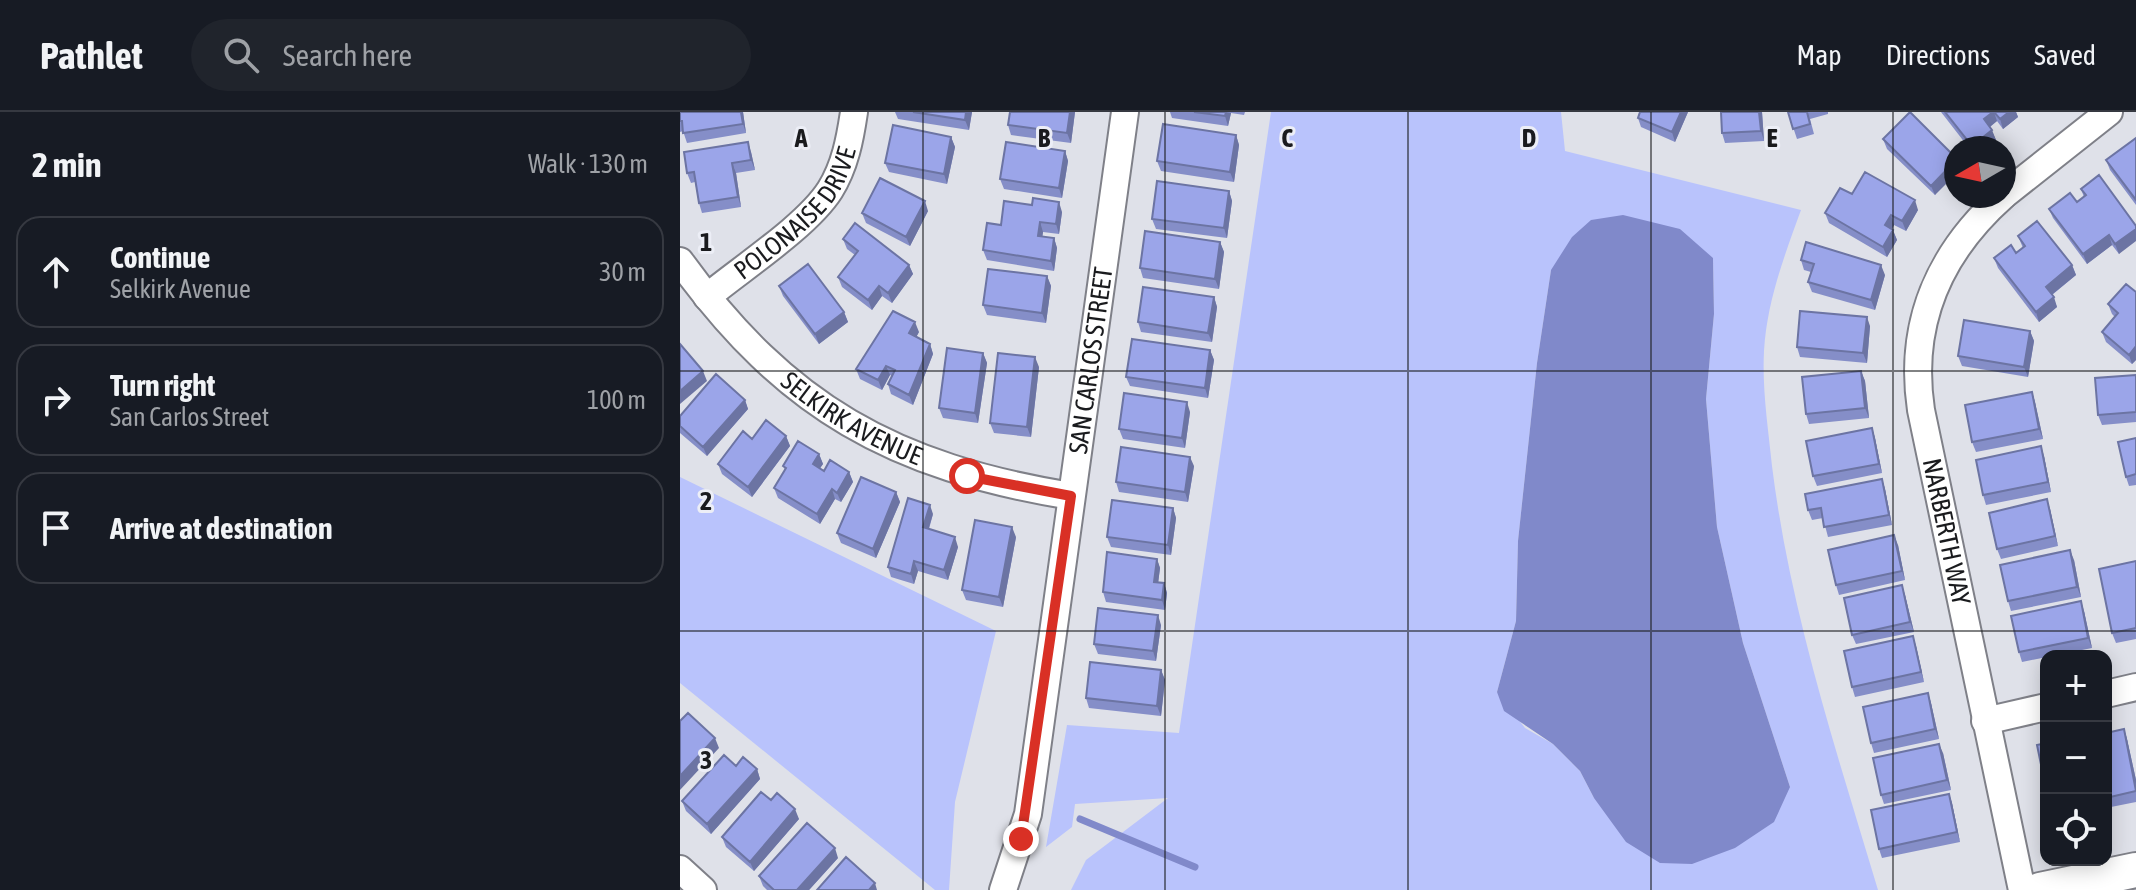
<!DOCTYPE html>
<html lang="en">
<head>
<meta charset="utf-8">
<style>
	body { margin:0; font-family:"Asap Condensed",sans-serif; background:#20242c; color:#f1f3f6 }
	.controls { position:absolute; right:24px; bottom:24px; display:grid; overflow:hidden; border-radius:16px; box-shadow:0 4px 20px #0003 }
	.controls button { width:72px; height:72px; display:grid; place-items:center; padding:0; border:0; border-bottom:2px solid #363941; background:#171b24; color:#f1f3f6; font:40px sans-serif }
	.compass { position:absolute; left:1264px; top:24px; width:72px; height:72px; border-radius:50%; background:#171b24; box-shadow:0 4px 20px #0003; rotate:261deg }
	.stop { position:absolute; width:24px; height:24px; margin:-18px; border:6px solid #d93025; border-radius:50%; background:#fff }
	.stop.end { background:#d93025; border-color:#fff; box-shadow:0 2px 8px #0008 }
	.list { margin:0; padding:0; list-style:none }
	h2 { display:flex; justify-content:space-between; align-items:center; height:104px; margin:0; padding:0 32px; font-size:34px }
	h2 small { font-size:26px; font-weight:400; color:#9ea1a6 }
	.list li { display:grid; grid-template-columns:52px 1fr auto; gap:24px; align-items:center; box-sizing:border-box; height:112px; margin:0 16px 16px; padding:0 16px; border:2px solid #363941; border-radius:24px }
	.list b { display:block; font-size:30px; white-space:nowrap }
	.list p { margin:0; font-size:26px; white-space:nowrap; color:#9ea1a6 }
	.list em { font-size:26px; font-style:normal; color:#9ea1a6 }
	.icon { flex:none; width:44px; height:44px; fill:none; stroke:currentColor; stroke-width:2; stroke-linecap:round; stroke-linejoin:round }
	.map { position:relative; flex:none; width:1456px; height:778px; overflow:hidden }
	header { display:flex; align-items:center; gap:48px; box-sizing:border-box; height:112px; padding:0 40px; background:#171b24; border-bottom:2px solid #363941 }
	header strong { font-size:38px }
	nav { display:flex; gap:44px; margin-inline-start:auto; font-size:28px }
	.search { width:560px; height:72px; background:#20242c; display:flex; align-items:center; gap:20px; box-sizing:border-box; padding:0 28px; border-radius:44px; color:#9ea1a6; font-size:30px }
	main { display:flex }
	aside { flex:1; background:#171b24 }
	.map>svg:first-child { display:block }
</style>
</head>
<body>
<header>
<strong>Pathlet</strong>
<div class="search"><svg class="icon" aria-label="search" viewBox="0 0 24 24"><circle cx="10" cy="10" r="6"/><path d="M15 15l6 6"/></svg>Search here</div>
<nav><a>Map</a><a>Directions</a><a>Saved</a></nav>
</header>
<main>
<aside>
<h2>2 min<small>Walk · 130 m</small></h2>
<ul class="list">
<li><svg class="icon" aria-label="ahead" viewBox="0 0 24 24"><path d="M12 20V5M6 11l6-6 6 6"/></svg><div><b>Continue</b><p>Selkirk Avenue</p></div><em>30 m</em></li>
<li><svg class="icon" aria-label="right" viewBox="0 0 24 24"><path d="M7 20v-9h11M14 6l5 5-5 5"/></svg><div><b>Turn right</b><p>San Carlos Street</p></div><em>100 m</em></li>
<li><svg class="icon" aria-label="arrive" viewBox="0 0 24 24"><path d="M6 21V4h12l-3 4 3 4H6"/></svg><div><b>Arrive at destination</b></div></li>
</ul>
</aside>
<div class="map">
<svg width="1456" height="778" viewBox="0 0 1456 778">
	<rect width="100%" height="100%" fill="#dfe1e9"/>
	<!-- green -->
	<path fill="#b9c3fc" fill-rule="evenodd" d="M 591,0 L 881,0 L 885,39 L 1121,98 C 1104,145 1087,189 1084,239 C 1082,277 1088,315 1092,354 C 1110,499 1156,638 1198,778 L 391,778 L 406,748 L 488,686 L 395,692 L 392,715 L 366,735 L 387,613 L 499,621 ZM 1033,146 L 1034,202 L 1026,287 L 1037,415 L 1063,531 L 1110,675 L 914,686 L 900,659 L 873,632 L 845,616 L 817,580 L 836,509 L 838,429 L 857,251 L 871,158 Z
		M 0,365 L 316,519 L 275,690 L 269,778 L 255,778 L 0,571 Z"/>
	<!-- water -->
	<path fill="#8089ca" d="M 943,103 L 1000,117 L 1033,146 L 1034,202 L 1026,287 L 1037,415 L 1063,531 L 1110,675 L 1094,710 L 1055,736 L 1012,752 L 980,751 L 946,730 L 914,686 L 900,659 L 873,632 L 824,599 L 817,580 L 836,509 L 838,429 L 857,251 L 871,158 L 892,125 L 911,108 Z"/>
	<g fill="none" stroke-linecap="round" stroke-linejoin="round">
		<!-- stream -->
		<path stroke="#8089ca" stroke-width="7" d="M 400,707 L 515,755"/>
		<!-- minor casing -->
		<g stroke="#7f8088" stroke-width="30">
			<g id="minor">
				<path d="M 1324,83 L 1429,0"/>
				<path id="s1" d="M 1323,84 C 1259,141 1228,212 1241,298 L 1342,778"/>
				<path id="s2" d="M 0,149 C 106,296 214,355 391,384"/>
				<path id="s3" d="M 27,185 C 62,156 127,114 150,78 C 165,54 170,27 174,0"/>
				<path d="M 1426,582 L 1456,575"/>
				<path d="M 1305,609 L 1366,595"/>
				<path d="M 0,757 L 23,778"/>
				<path id="s4" d="M 323,778 L 348,702 L 445,0"/>
			</g>
		</g>
		<!-- tertiary casing -->
		<g stroke="#7f8088" stroke-width="38">
			<path id="tertiary" d="M 1360,778 L 1456,758"/>
		</g>
		<!-- minor -->
		<use href="#minor" stroke="#fff" stroke-width="26"/>
		<!-- tertiary -->
		<use href="#tertiary" stroke="#fff" stroke-width="34"/>
	</g>
	<!-- wall -->
	<path fill="#858ec8" d="M 0,0 L 63,0 L 66,21 L 7,31 L 3,19 L 0,20 Z
		M 215,0 L 292,0 L 289,18 L 218,7 Z
		M 330,0 L 395,0 L 391,31 L 331,23 L 328,13 Z
		M 490,0 L 565,0 L 564,3 L 551,1 L 548,14 L 492,6 Z
		M 1008,0 L 995,30 L 961,15 L 958,6 Z
		M 1041,0 L 1082,0 L 1084,29 L 1045,31 L 1042,21 Z
		M 1108,0 L 1148,0 L 1148,2 L 1130,7 L 1134,22 L 1117,27 Z
		M 1261,0 L 1336,0 L 1338,5 L 1323,17 L 1317,9 L 1310,15 L 1316,28 L 1306,36 L 1289,36 Z
		M 556,23 L 559,33 L 554,70 L 481,59 L 477,49 Z
		M 271,25 L 275,35 L 267,72 L 209,60 L 205,51 Z
		M 1456,26 L 1456,93 L 1430,58 L 1426,48 Z
		M 1203,27 L 1276,46 L 1255,83 L 1207,37 Z
		M 385,39 L 388,49 L 382,86 L 324,77 L 320,67 Z
		M 71,40 L 75,58 L 56,61 L 61,95 L 22,101 L 19,91 L 15,70 L 11,71 L 7,61 Z
		M 1401,77 L 1456,114 L 1439,142 L 1432,133 L 1407,152 L 1373,106 L 1369,97 L 1397,90 L 1404,85 Z
		M 549,79 L 552,89 L 547,126 L 476,117 L 472,107 Z
		M 1172,82 L 1238,98 L 1226,119 L 1214,113 L 1212,117 L 1217,128 L 1207,145 L 1149,111 L 1145,101 Z
		M 248,99 L 230,134 L 186,111 L 182,101 Z
		M 382,100 L 379,122 L 363,120 L 362,125 L 374,126 L 377,136 L 374,159 L 307,148 L 303,138 L 321,113 Z
		M 1338,124 L 1392,153 L 1396,163 L 1372,183 L 1377,195 L 1359,210 L 1318,156 L 1314,146 L 1336,141 L 1343,136 Z
		M 163,127 L 229,153 L 233,162 L 212,191 L 202,184 L 192,198 L 162,175 L 158,165 L 175,143 L 167,137 Z
		M 540,130 L 544,140 L 539,177 L 463,166 L 460,156 Z
		M 1121,148 L 1205,163 L 1195,198 L 1132,180 L 1128,170 L 1131,160 L 1124,158 Z
		M 367,164 L 371,174 L 366,211 L 307,203 L 303,193 Z
		M 99,174 L 164,200 L 168,210 L 139,232 L 103,184 Z
		M 1456,180 L 1456,248 L 1452,252 L 1426,230 L 1422,220 L 1435,205 L 1432,202 L 1428,192 Z
		M 534,185 L 537,195 L 532,230 L 461,220 L 458,210 Z
		M 1190,214 L 1187,251 L 1120,245 L 1117,235 Z
		M 1350,219 L 1354,229 L 1348,265 L 1282,254 L 1278,244 Z
		M 239,220 L 236,225 L 250,232 L 253,242 L 233,293 L 211,282 L 208,272 L 212,264 L 210,263 L 202,278 L 180,267 L 176,257 Z
		M 530,238 L 534,248 L 528,286 L 450,274 L 446,265 Z
		M 303,241 L 307,251 L 298,311 L 263,306 L 259,296 Z
		M 359,255 L 351,325 L 314,321 L 310,311 Z
		M 1181,259 L 1185,269 L 1189,306 L 1129,312 L 1126,302 Z
		M 1456,263 L 1456,310 L 1422,313 L 1418,303 Z
		M 1352,280 L 1355,290 L 1363,327 L 1296,340 L 1292,330 Z
		M 65,288 L 68,297 L 27,344 L 0,321 L 0,304 Z
		M 510,300 L 505,336 L 443,327 L 439,317 Z
		M 1192,316 L 1195,326 L 1202,361 L 1137,374 L 1133,364 Z
		M 106,324 L 110,334 L 72,385 L 42,362 L 38,352 L 72,327 Z
		M 1456,326 L 1456,373 L 1449,374 L 1446,365 Z
		M 139,342 L 143,352 L 140,356 L 144,359 L 169,360 L 173,370 L 161,390 L 155,387 L 140,412 L 98,386 L 94,376 L 105,358 L 103,354 Z
		M 1364,344 L 1371,380 L 1306,393 L 1303,383 Z
		M 514,354 L 508,390 L 439,380 L 436,370 Z
		M 1202,367 L 1205,377 L 1212,413 L 1148,425 L 1143,406 L 1132,408 L 1128,398 Z
		M 216,380 L 220,390 L 196,446 L 161,431 L 157,421 Z
		M 493,396 L 496,406 L 491,443 L 431,435 L 427,425 Z
		M 1370,397 L 1378,434 L 1321,447 L 1317,437 Z
		M 253,402 L 249,417 L 278,435 L 268,468 L 238,459 L 234,472 L 211,465 L 208,455 Z
		M 336,425 L 323,495 L 286,488 L 282,478 Z
		M 1218,433 L 1225,468 L 1159,483 L 1156,473 Z
		M 477,447 L 480,456 L 478,471 L 484,471 L 487,481 L 485,498 L 426,490 L 423,480 Z
		M 1394,448 L 1401,485 L 1331,499 L 1328,489 Z
		M 1456,449 L 1456,527 L 1436,531 L 1432,521 Z
		M 1225,483 L 1234,520 L 1176,532 L 1172,523 Z
		M 1404,499 L 1412,536 L 1342,550 L 1339,540 Z
		M 481,513 L 476,549 L 418,542 L 414,532 Z
		M 1236,534 L 1244,570 L 1175,585 L 1172,575 Z
		M 481,558 L 485,568 L 481,604 L 409,596 L 406,586 Z
		M 1248,581 L 1251,591 L 1259,627 L 1194,641 L 1191,631 Z
		M 1444,617 L 1447,627 L 1456,668 L 1456,690 L 1426,696 L 1426,621 Z
		M 1263,641 L 1271,678 L 1204,692 L 1201,683 Z
		M 56,654 L 77,657 L 80,667 L 31,722 L 6,699 L 2,689 Z
		M 1269,682 L 1272,691 L 1280,730 L 1202,746 L 1199,737 Z
		M 91,688 L 119,707 L 74,759 L 46,735 L 42,725 Z
		M 158,746 L 129,778 L 87,778 L 83,774 L 79,764 Z"/>
	<!-- shaded-wall -->
	<path fill="#6c74a3" d="M 61,0 L 63,0 L 66,21 L 63,12 Z
		M 286,0 L 292,0 L 289,18 L 285,8 Z
		M 390,0 L 395,0 L 391,31 L 387,21 Z
		M 546,0 L 551,1 L 548,14 L 545,4 Z
		M 1001,0 L 1008,0 L 995,30 L 992,20 Z
		M 1079,0 L 1082,0 L 1084,29 L 1081,19 Z
		M 1314,0 L 1317,9 L 1307,17 L 1304,7 Z
		M 1329,0 L 1336,0 L 1338,5 L 1323,17 L 1320,7 Z
		M 1312,18 L 1316,28 L 1306,36 L 1292,36 L 1292,34 Z
		M 556,23 L 559,33 L 554,70 L 550,60 Z
		M 271,25 L 275,35 L 267,72 L 264,62 Z
		M 68,30 L 71,40 L 75,58 L 71,48 Z
		M 385,39 L 388,49 L 382,86 L 379,76 Z
		M 1276,48 L 1276,62 L 1255,83 L 1251,74 Z
		M 52,51 L 56,61 L 61,95 L 58,85 Z
		M 549,79 L 552,89 L 547,126 L 544,116 Z
		M 1235,88 L 1238,98 L 1226,119 L 1222,109 Z
		M 245,89 L 248,99 L 230,134 L 226,125 Z
		M 379,90 L 382,100 L 379,122 L 376,112 Z
		M 1211,103 L 1214,113 L 1209,123 L 1205,113 Z
		M 360,110 L 363,120 L 361,134 L 358,124 Z
		M 1456,117 L 1456,129 L 1439,142 L 1435,132 Z
		M 1213,118 L 1217,128 L 1207,145 L 1203,135 Z
		M 1429,123 L 1432,133 L 1407,152 L 1403,142 Z
		M 374,126 L 377,136 L 374,159 L 371,149 Z
		M 540,130 L 544,140 L 539,177 L 535,167 Z
		M 229,153 L 233,162 L 212,191 L 208,181 Z
		M 1201,153 L 1205,163 L 1195,198 L 1191,188 Z
		M 1392,153 L 1396,163 L 1369,185 L 1366,175 Z
		M 367,164 L 371,174 L 366,211 L 362,201 Z
		M 199,174 L 202,184 L 192,198 L 188,188 Z
		M 534,185 L 537,195 L 532,230 L 528,221 Z
		M 1374,185 L 1377,195 L 1359,210 L 1356,200 Z
		M 164,200 L 168,210 L 139,232 L 135,222 Z
		M 1187,205 L 1190,214 L 1187,251 L 1183,241 Z
		M 235,210 L 239,220 L 233,231 L 229,221 Z
		M 1350,219 L 1354,229 L 1348,265 L 1344,255 Z
		M 250,232 L 253,242 L 233,293 L 229,283 Z
		M 1456,234 L 1456,248 L 1452,252 L 1449,243 Z
		M 530,238 L 534,248 L 528,286 L 525,276 Z
		M 303,241 L 307,251 L 298,311 L 295,301 Z
		M 355,245 L 359,255 L 351,325 L 347,315 Z
		M 206,254 L 210,263 L 202,278 L 198,268 Z
		M 23,259 L 27,269 L 0,292 L 0,279 Z
		M 1181,259 L 1185,269 L 1189,306 L 1185,296 Z
		M 1352,280 L 1355,290 L 1363,327 L 1359,317 Z
		M 65,288 L 68,297 L 27,344 L 23,335 Z
		M 507,290 L 510,300 L 505,336 L 502,326 Z
		M 1192,316 L 1195,326 L 1202,361 L 1199,352 Z
		M 106,324 L 110,334 L 72,385 L 68,375 Z
		M 1361,334 L 1364,344 L 1371,380 L 1368,370 Z
		M 139,342 L 143,352 L 136,362 L 133,352 Z
		M 510,345 L 514,354 L 508,390 L 505,380 Z
		M 169,360 L 173,370 L 161,390 L 157,381 Z
		M 1202,367 L 1205,377 L 1212,413 L 1209,403 Z
		M 152,377 L 155,387 L 140,412 L 137,402 Z
		M 216,380 L 220,390 L 196,446 L 193,437 Z
		M 1367,387 L 1370,397 L 1378,434 L 1375,424 Z
		M 250,393 L 253,402 L 246,425 L 243,415 Z
		M 493,396 L 496,406 L 491,443 L 488,433 Z
		M 332,415 L 336,425 L 323,495 L 319,485 Z
		M 1214,423 L 1218,433 L 1225,468 L 1222,459 Z
		M 275,425 L 278,435 L 268,468 L 264,458 Z
		M 1390,438 L 1394,448 L 1401,485 L 1397,475 Z
		M 477,447 L 480,456 L 477,480 L 474,470 Z
		M 234,449 L 238,459 L 234,472 L 231,462 Z
		M 484,471 L 487,481 L 485,498 L 482,488 Z
		M 1222,473 L 1225,483 L 1234,520 L 1230,510 Z
		M 1401,489 L 1404,499 L 1412,536 L 1408,526 Z
		M 478,503 L 481,513 L 476,549 L 473,539 Z
		M 1233,524 L 1236,534 L 1244,570 L 1241,560 Z
		M 481,558 L 485,568 L 481,604 L 477,594 Z
		M 1248,581 L 1251,591 L 1259,627 L 1255,617 Z
		M 1444,617 L 1447,627 L 1456,668 L 1456,675 Z
		M 35,626 L 39,636 L 0,678 L 0,664 Z
		M 1259,632 L 1263,641 L 1271,678 L 1267,668 Z
		M 77,657 L 80,667 L 31,722 L 27,712 Z
		M 1269,682 L 1272,691 L 1280,730 L 1277,720 Z
		M 115,697 L 119,707 L 74,759 L 70,750 Z
		M 155,736 L 158,746 L 129,778 L 117,778 Z
		M 195,771 L 197,778 L 189,778 Z"/>
	<!-- building -->
	<path fill="#9ba5e9" stroke="#6c74a3" stroke-width="2" d="M 0,0 L 61,0 L 63,12 L 3,21 L 2,9 L 0,9 Z
		M 233,0 L 286,0 L 285,8 Z
		M 330,0 L 390,0 L 387,21 L 328,13 Z
		M 514,0 L 546,0 L 545,4 Z
		M 960,0 L 1001,0 L 992,20 L 958,6 Z
		M 1041,0 L 1079,0 L 1081,19 L 1042,21 Z
		M 1108,0 L 1127,0 L 1130,12 L 1113,17 Z
		M 1230,0 L 1276,46 L 1276,48 L 1251,74 L 1203,27 Z
		M 1265,0 L 1313,0 L 1304,7 L 1312,18 L 1292,34 Z
		M 1314,0 L 1329,0 L 1320,7 Z
		M 483,12 L 556,23 L 550,60 L 477,49 Z
		M 213,13 L 271,25 L 264,62 L 205,51 Z
		M 1456,26 L 1456,88 L 1426,48 Z
		M 68,30 L 71,48 L 52,51 L 58,85 L 19,91 L 14,60 L 7,61 L 4,40 Z
		M 326,30 L 385,39 L 379,76 L 320,67 Z
		M 1185,60 L 1235,88 L 1222,109 L 1211,103 L 1205,113 L 1213,118 L 1203,135 L 1145,101 L 1160,76 L 1172,82 Z
		M 1419,63 L 1456,114 L 1456,117 L 1435,132 L 1429,123 L 1403,142 L 1369,97 L 1390,81 L 1397,90 L 1406,83 L 1401,77 Z
		M 200,66 L 245,89 L 226,125 L 182,101 Z
		M 477,69 L 549,79 L 544,116 L 472,107 Z
		M 353,86 L 379,90 L 376,112 L 360,110 L 358,124 L 374,126 L 371,149 L 303,138 L 307,111 L 321,113 L 324,89 L 352,93 Z
		M 1357,109 L 1392,153 L 1366,175 L 1374,185 L 1356,200 L 1314,146 L 1331,133 L 1336,141 L 1345,134 L 1338,124 Z
		M 175,111 L 229,153 L 208,181 L 199,174 L 188,188 L 158,165 L 178,139 L 163,127 Z
		M 465,119 L 540,130 L 535,167 L 460,156 Z
		M 1126,130 L 1201,153 L 1191,188 L 1128,170 L 1134,152 L 1121,148 Z
		M 128,152 L 164,200 L 135,222 L 99,174 Z
		M 308,157 L 367,164 L 362,201 L 303,193 Z
		M 1446,172 L 1456,180 L 1456,234 L 1449,243 L 1422,220 L 1438,201 L 1428,192 Z
		M 463,175 L 534,185 L 528,221 L 458,210 Z
		M 213,199 L 235,210 L 229,221 L 250,232 L 229,283 L 208,272 L 215,258 L 206,254 L 198,268 L 176,257 Z
		M 1120,199 L 1187,205 L 1183,241 L 1117,235 Z
		M 1284,208 L 1350,219 L 1344,255 L 1278,244 Z
		M 452,227 L 530,238 L 525,276 L 446,265 Z
		M 0,232 L 23,259 L 0,279 Z
		M 267,236 L 303,241 L 295,301 L 259,296 Z
		M 318,241 L 355,245 L 347,315 L 310,311 Z
		M 1181,259 L 1185,296 L 1126,302 L 1122,265 Z
		M 36,262 L 65,288 L 23,335 L 0,314 L 0,304 Z
		M 1456,263 L 1456,300 L 1418,303 L 1415,266 Z
		M 1352,280 L 1359,317 L 1292,330 L 1285,293 Z
		M 444,281 L 507,290 L 502,326 L 439,317 Z
		M 86,308 L 106,324 L 68,375 L 38,352 L 63,319 L 72,327 Z
		M 1192,316 L 1199,352 L 1133,364 L 1126,329 Z
		M 1456,326 L 1456,362 L 1446,365 L 1438,330 Z
		M 118,329 L 139,342 L 133,352 L 144,359 L 150,348 L 169,360 L 157,381 L 152,377 L 137,402 L 94,376 L 106,356 L 103,354 Z
		M 1361,334 L 1368,370 L 1303,383 L 1296,348 Z
		M 441,335 L 510,345 L 505,380 L 436,370 Z
		M 181,365 L 216,380 L 193,437 L 157,421 Z
		M 1202,367 L 1209,403 L 1144,415 L 1141,396 L 1128,398 L 1125,382 Z
		M 228,386 L 250,393 L 243,415 L 275,425 L 264,458 L 234,449 L 231,462 L 208,455 Z
		M 1367,387 L 1375,424 L 1317,437 L 1309,401 Z
		M 432,388 L 493,396 L 488,433 L 427,425 Z
		M 295,408 L 332,415 L 319,485 L 282,478 Z
		M 1214,423 L 1222,459 L 1156,473 L 1148,438 Z
		M 1390,438 L 1397,475 L 1328,489 L 1320,453 Z
		M 427,440 L 477,447 L 474,470 L 484,471 L 482,488 L 423,480 Z
		M 1456,449 L 1456,516 L 1432,521 L 1419,457 Z
		M 1222,473 L 1230,510 L 1172,523 L 1164,486 Z
		M 1401,489 L 1408,526 L 1339,540 L 1331,504 Z
		M 418,496 L 478,503 L 473,539 L 414,532 Z
		M 1233,524 L 1241,560 L 1172,575 L 1164,539 Z
		M 410,550 L 481,558 L 477,594 L 406,586 Z
		M 1248,581 L 1255,617 L 1191,631 L 1183,595 Z
		M 8,601 L 35,626 L 0,664 L 0,609 Z
		M 1444,617 L 1456,679 L 1426,686 L 1426,621 Z
		M 1366,631 L 1366,677 L 1357,633 Z
		M 1259,632 L 1267,668 L 1201,683 L 1193,646 Z
		M 44,643 L 56,654 L 63,645 L 77,657 L 27,712 L 2,689 Z
		M 81,680 L 91,688 L 97,681 L 115,697 L 70,750 L 42,725 Z
		M 1269,682 L 1277,720 L 1199,737 L 1191,698 Z
		M 127,711 L 155,736 L 117,778 L 94,778 L 79,764 Z
		M 166,745 L 195,771 L 189,778 L 137,778 Z"/>
	<g fill="none" stroke-linecap="round" stroke-linejoin="round">
		<!-- route -->
		<path stroke="#d93025" stroke-width="10" d="M 287,364 L 391,384 L 341,727"/>
	</g>
	<!-- grid -->
	<path fill="none" stroke="#1a1b1e" stroke-width="2" stroke-opacity="0.55" d="M 243,0 L 243,778M 485,0 L 485,778M 728,0 L 728,778M 971,0 L 971,778M 1213,0 L 1213,778M 0,259 L 1456,259M 0,519 L 1456,519"/>
	<g text-anchor="middle" stroke-width="6" stroke-linejoin="round" paint-order="stroke">
		<!-- street labels -->
		<g font-size="26" fill="#1a1b1e" stroke="#eceef6">
			<text dy="9" stroke="none"><textPath href="#s3" startOffset="124">POLONAISE DRIVE</textPath></text>
			<text dy="9" stroke="none"><textPath href="#s4" startOffset="538">SAN CARLOS STREET</textPath></text>
			<text dy="9" stroke="none"><textPath href="#s2" startOffset="236">SELKIRK AVENUE</textPath></text>
			<text dy="9" stroke="none"><textPath href="#s1" startOffset="364">NARBERTH WAY</textPath></text>
		</g>
	</g>
	<g font-size="26" text-anchor="middle" font-weight="bold" fill="#1a1b1e" stroke="#eceef6" stroke-width="6" stroke-linejoin="round" paint-order="stroke">
		<text x="121" y="35">A</text>
		<text x="364" y="35">B</text>
		<text x="607" y="35">C</text>
		<text x="849" y="35">D</text>
		<text x="1092" y="35">E</text>
		<text x="26" y="139">1</text>
		<text x="26" y="398">2</text>
		<text x="26" y="657">3</text>
	</g>
</svg>
<div class="controls">
<button>+</button>
<button>−</button>
<button><svg class="icon" aria-label="locate" viewBox="0 0 24 24"><circle cx="12" cy="12" r="6"/><path d="M12 2v4M12 18v4M2 12h4M18 12h4"/></svg></button>
</div>
<svg class="compass" viewBox="-18 -18 36 36"><path d="M0-13l5 13h-10z" fill="#e53935"/><path d="M0 13l5-13h-10z" fill="#9ea1a6"/></svg>
<div class="stop" style="left:287px;top:364px"></div>
<div class="stop end" style="left:341px;top:727px"></div>
</div>
</main>
</body>
</html>
